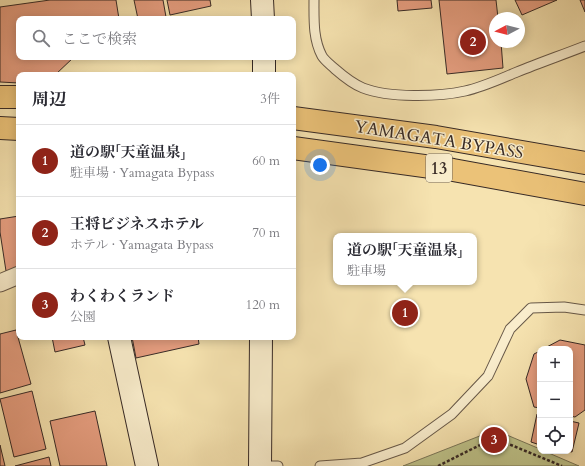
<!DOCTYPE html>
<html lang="ja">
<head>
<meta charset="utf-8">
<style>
	body { margin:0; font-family:Cardo,"Noto Serif JP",serif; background:#f2f2f3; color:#2b2b33 }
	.controls { position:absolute; right:12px; bottom:12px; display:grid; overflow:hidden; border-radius:8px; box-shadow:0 2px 10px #0003 }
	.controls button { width:36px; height:36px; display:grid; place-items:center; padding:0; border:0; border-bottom:1px solid #e1e1e2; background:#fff; color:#2b2b33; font:20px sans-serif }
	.compass { position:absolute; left:489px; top:12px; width:36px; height:36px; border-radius:50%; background:#fff; box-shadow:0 2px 10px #0003; rotate:263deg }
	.you { position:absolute; left:320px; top:165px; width:14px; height:14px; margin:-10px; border:3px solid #fff; border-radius:50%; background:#1a73e8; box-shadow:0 0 0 6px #1a73e833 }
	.badge { display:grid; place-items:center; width:26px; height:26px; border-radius:50%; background:#8f2418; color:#fff; font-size:13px; font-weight:700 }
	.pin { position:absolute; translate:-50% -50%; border:2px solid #fff; box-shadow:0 1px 4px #0006 }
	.popup { position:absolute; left:333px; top:233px; width:144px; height:52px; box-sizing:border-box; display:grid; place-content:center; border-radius:8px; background:#fff; filter:drop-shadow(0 1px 3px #0005); font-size:13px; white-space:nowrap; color:#7c7c81 }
	.popup b { font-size:15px; color:#2b2b33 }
	.popup::after { content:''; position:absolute; left:50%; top:100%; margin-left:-8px; border:8px solid transparent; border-top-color:#fff }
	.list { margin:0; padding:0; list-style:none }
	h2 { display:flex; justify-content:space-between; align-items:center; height:52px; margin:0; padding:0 16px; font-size:17px }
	h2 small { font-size:13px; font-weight:400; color:#7c7c81 }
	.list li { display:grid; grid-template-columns:26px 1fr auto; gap:12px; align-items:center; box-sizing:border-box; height:72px; padding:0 16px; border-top:1px solid #e1e1e2 }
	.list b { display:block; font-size:15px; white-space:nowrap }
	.list p { margin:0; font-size:13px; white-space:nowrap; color:#7c7c81 }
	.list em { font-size:13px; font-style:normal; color:#7c7c81 }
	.icon { flex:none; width:22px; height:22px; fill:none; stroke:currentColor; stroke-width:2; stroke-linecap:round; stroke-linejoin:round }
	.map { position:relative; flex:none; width:585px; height:466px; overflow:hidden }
	.search { position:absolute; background:#fff; box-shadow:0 2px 10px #0003; left:16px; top:16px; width:280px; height:44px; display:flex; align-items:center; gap:10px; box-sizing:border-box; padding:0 14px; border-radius:8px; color:#7c7c81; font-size:15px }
	.panel { position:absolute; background:#fff; box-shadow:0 2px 10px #0003; left:16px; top:72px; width:280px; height:268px; border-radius:8px }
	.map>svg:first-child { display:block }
</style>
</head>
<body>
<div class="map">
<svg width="585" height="466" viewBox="0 0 585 466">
	<rect width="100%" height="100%" fill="#f6e3b0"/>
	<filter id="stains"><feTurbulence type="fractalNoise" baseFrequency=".005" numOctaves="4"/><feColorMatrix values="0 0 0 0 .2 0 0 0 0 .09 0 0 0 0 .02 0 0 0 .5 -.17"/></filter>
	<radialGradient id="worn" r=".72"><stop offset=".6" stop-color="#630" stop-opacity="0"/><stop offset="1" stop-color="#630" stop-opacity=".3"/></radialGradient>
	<!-- green -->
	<path fill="#bec38a" stroke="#7a7658" d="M 495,430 L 540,449 L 540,451 L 544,451 L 579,466 L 403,466 Z"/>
	<!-- building -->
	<path fill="#e69e80" stroke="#372a26" d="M 50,0 L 116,0 L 119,19 L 19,19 L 19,57 L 74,57 L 55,75 L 19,75 L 19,83 L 0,82 L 0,7 Z
		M 134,0 L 163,0 L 166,17 L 155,19 L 138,19 Z
		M 167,0 L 210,0 L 211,6 L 170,15 Z
		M 397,0 L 431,0 L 432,8 L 398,11 Z
		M 439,0 L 496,0 L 498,18 L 495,18 L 495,42 L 501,42 L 503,68 L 447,74 Z
		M 515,0 L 557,0 L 522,15 Z
		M 580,0 L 585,0 L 585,12 Z
		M 19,216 L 19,269 L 6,271 L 0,232 L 0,219 Z
		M 16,330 L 31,384 L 0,393 L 0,334 Z
		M 52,337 L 83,337 L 85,345 L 55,352 Z
		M 132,337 L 198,337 L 199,344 L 136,358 Z
		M 560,340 L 585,345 L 585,410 L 575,417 L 570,416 L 570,349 L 543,349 Z
		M 540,351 L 540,408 L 534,407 L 526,379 L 534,354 Z
		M 32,391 L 46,449 L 14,457 L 0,399 Z
		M 95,411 L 107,466 L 60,466 L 50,421 Z
		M 537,414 L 540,414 L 540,445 L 531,442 Z
		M 570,421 L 579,423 L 572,452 L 567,451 L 570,451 Z
		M 0,445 L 5,466 L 0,466 Z
		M 49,457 L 51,466 L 15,466 Z"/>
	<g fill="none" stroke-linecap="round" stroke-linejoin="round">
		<!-- lane casing -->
		<g stroke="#675848" stroke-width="11">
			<path id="lane" d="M 314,0 C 314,20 313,39 322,56 C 325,61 331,65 335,69 C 343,76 353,84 363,88 C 389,98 438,97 465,91 C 483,87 500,79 517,72 C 539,63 562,55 585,46
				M 260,466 L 278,466
				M 320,466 L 362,463 L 405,448 L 452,414 L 488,376 L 510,329 L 531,308 L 564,307 L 585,310"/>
		</g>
		<!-- street casing -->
		<g stroke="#675848" stroke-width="19">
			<path id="street" d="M 0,283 L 19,275"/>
		</g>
		<!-- secondary casing -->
		<g stroke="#372a26" stroke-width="24">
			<path id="secondary" d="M 262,0 L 263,19
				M 264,57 L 264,75
				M 119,337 L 147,466
				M 260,466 L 261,337"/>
		</g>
		<!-- highway casing -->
		<g stroke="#372a26" stroke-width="24">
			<path id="highway" d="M 0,97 L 19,97
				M 293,118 L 436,137 L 585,163
				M 0,128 L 19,129
				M 293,148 L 453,170 L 585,194"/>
		</g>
		<!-- path -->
		<path stroke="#372a26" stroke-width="2.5" stroke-dasharray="3 2" stroke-linecap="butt" d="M 438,466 L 494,438 L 562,466"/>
		<!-- lane -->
		<use href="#lane" stroke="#f9edcc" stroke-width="9"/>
		<!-- street -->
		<use href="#street" stroke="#f9edcc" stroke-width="17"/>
		<!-- secondary -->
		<use href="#secondary" stroke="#f9edcc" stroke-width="22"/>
		<!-- highway -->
		<use href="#highway" stroke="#ebc278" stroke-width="22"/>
	</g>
	<g text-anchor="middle" stroke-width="3" stroke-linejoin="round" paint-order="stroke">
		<!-- shield labels -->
		<rect fill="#f9edcc" stroke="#716458" stroke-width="1" x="426" y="154" width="26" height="28" rx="3"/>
		<g font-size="16" font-weight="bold" fill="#372a26">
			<text x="439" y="174">13</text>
		</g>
		<!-- street labels -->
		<g font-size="17" fill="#372a26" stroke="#f9edcc">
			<text transform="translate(439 139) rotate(9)" y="6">YAMAGATA BYPASS</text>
		</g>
	</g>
	<rect width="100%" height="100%" filter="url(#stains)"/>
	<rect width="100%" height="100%" fill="url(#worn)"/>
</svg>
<div class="controls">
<button>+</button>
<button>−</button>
<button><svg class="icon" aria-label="locate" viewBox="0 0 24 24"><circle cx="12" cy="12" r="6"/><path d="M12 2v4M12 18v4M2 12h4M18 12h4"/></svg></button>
</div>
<svg class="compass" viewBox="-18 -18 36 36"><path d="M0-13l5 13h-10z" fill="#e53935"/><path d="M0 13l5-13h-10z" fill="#7c7c81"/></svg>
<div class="you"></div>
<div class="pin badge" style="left:405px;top:313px">1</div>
<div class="popup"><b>道の駅「天童温泉」</b>駐車場</div>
<div class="pin badge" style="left:473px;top:42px">2</div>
<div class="pin badge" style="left:494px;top:440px">3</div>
<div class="search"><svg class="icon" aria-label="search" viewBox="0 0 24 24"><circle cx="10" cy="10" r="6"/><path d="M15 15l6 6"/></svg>ここで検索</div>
<section class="panel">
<h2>周辺<small>3件</small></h2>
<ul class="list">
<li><span class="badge">1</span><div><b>道の駅「天童温泉」</b><p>駐車場 · Yamagata Bypass</p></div><em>60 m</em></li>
<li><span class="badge">2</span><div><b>王将ビジネスホテル</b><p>ホテル · Yamagata Bypass</p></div><em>70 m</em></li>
<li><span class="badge">3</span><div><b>わくわくランド</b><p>公園</p></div><em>120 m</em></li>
</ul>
</section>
</div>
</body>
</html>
